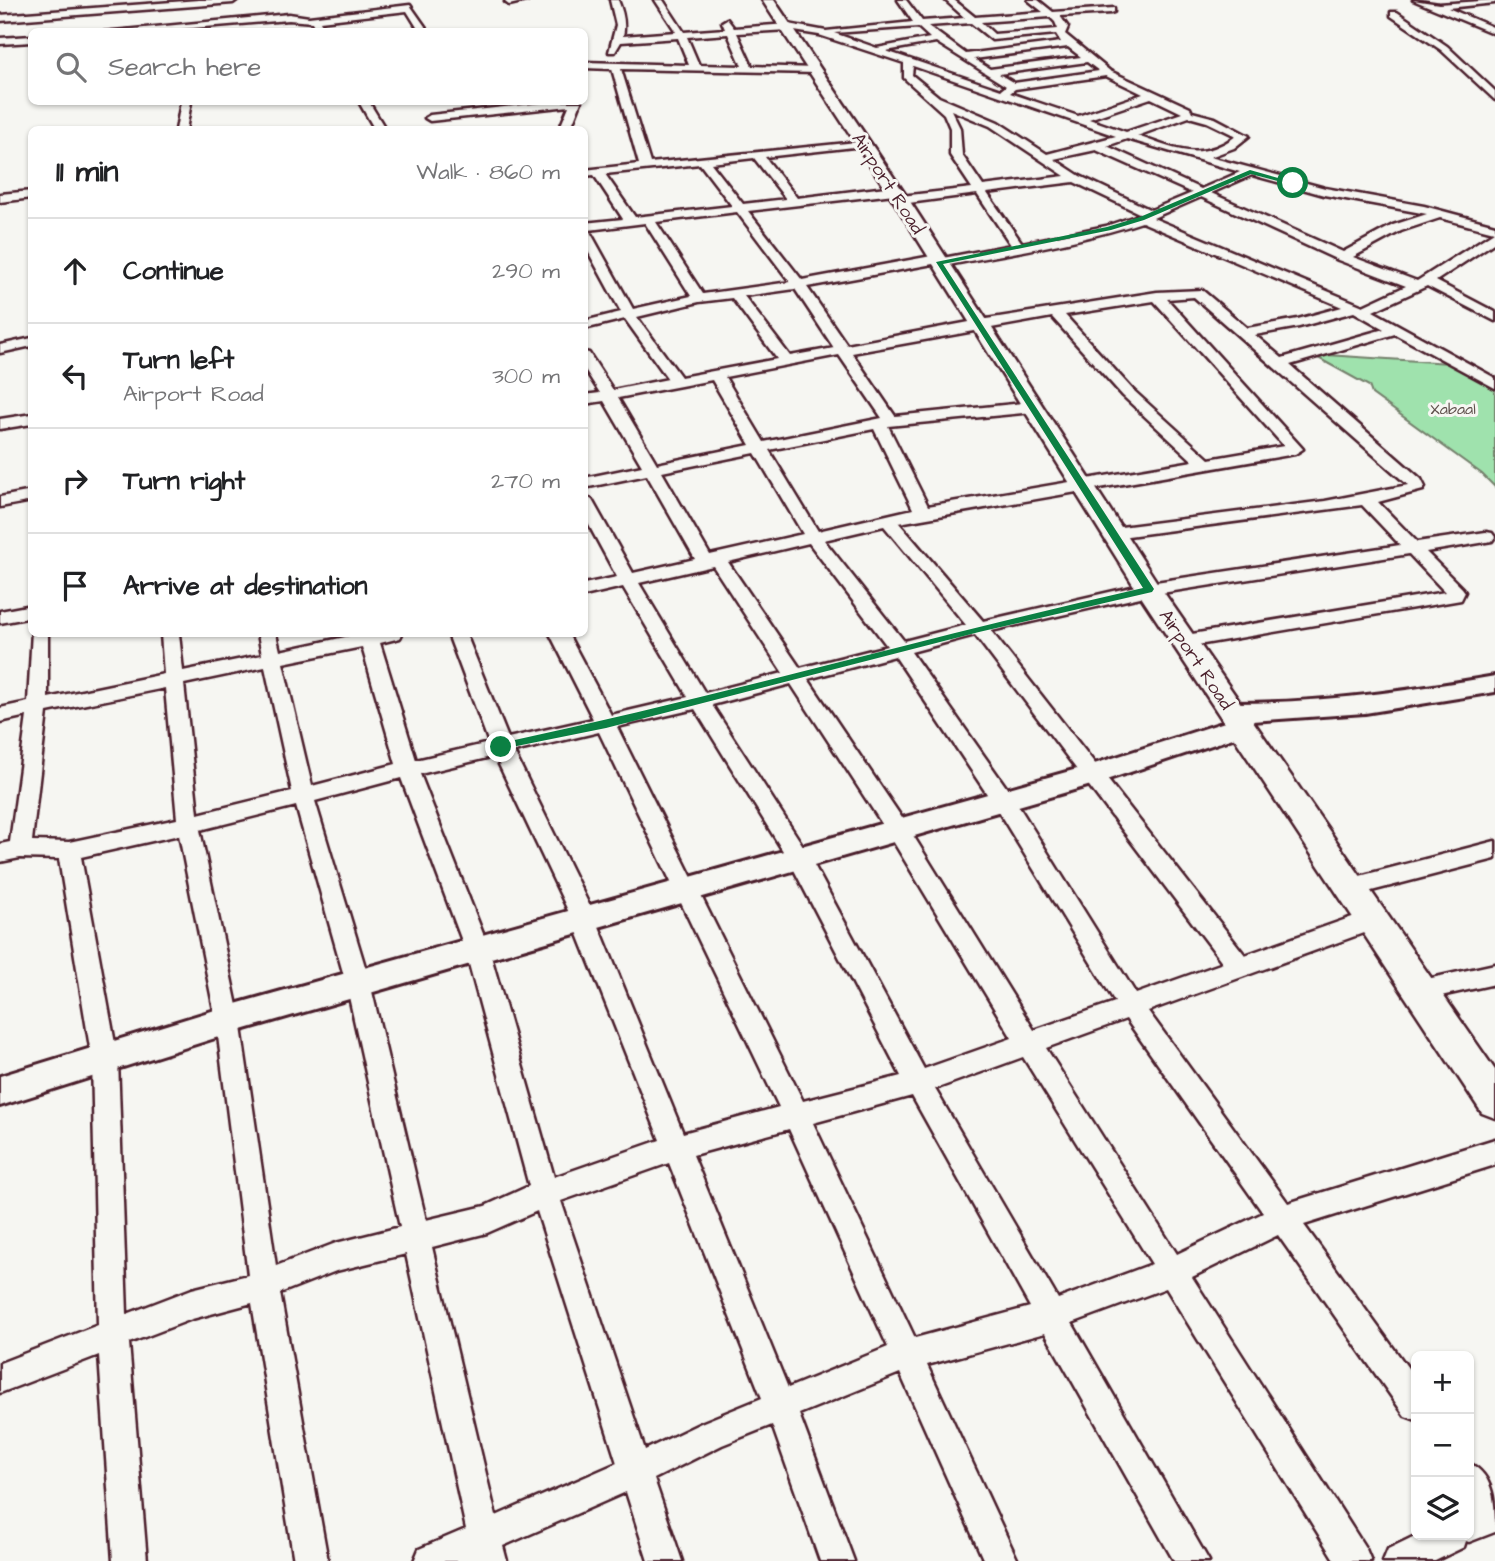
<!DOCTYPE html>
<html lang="en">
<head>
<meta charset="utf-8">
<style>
	body { margin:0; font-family:"Architects Daughter",sans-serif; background:#f6f6f6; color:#202124 }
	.controls { position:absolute; right:21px; bottom:21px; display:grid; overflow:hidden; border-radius:10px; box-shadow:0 2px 5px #0004 }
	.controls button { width:63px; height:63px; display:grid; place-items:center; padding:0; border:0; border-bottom:2px solid #e0e0e0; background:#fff; color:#202124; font:35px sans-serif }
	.stop { position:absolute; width:21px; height:21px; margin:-16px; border:5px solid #0b8043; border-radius:50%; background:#fff }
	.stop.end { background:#0b8043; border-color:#fff; box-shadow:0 2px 7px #0008 }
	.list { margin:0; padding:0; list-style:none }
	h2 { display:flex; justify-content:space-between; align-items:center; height:91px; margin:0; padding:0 28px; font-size:30px }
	h2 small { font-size:23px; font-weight:400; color:#757577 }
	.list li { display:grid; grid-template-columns:46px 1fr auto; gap:21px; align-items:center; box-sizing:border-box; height:105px; padding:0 28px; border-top:2px solid #e0e0e0 }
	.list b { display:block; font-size:26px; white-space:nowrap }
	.list p { margin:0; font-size:23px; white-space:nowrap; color:#757577 }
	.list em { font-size:23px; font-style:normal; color:#757577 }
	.icon { flex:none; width:38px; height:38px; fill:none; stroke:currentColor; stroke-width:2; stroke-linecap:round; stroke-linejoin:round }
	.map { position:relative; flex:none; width:1495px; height:1561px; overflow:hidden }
	.search { position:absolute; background:#fff; box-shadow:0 2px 5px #0004; left:28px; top:28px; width:560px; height:77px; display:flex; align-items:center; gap:18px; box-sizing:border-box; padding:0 24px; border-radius:10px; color:#757577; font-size:26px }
	.panel { position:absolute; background:#fff; box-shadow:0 2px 5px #0004; left:28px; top:126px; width:560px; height:511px; border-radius:10px }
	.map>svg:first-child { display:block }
</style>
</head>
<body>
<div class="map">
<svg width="1495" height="1561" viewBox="0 0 1495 1561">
	<rect width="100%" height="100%" fill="#f6f6f2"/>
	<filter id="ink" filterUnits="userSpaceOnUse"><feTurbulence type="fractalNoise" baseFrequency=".0143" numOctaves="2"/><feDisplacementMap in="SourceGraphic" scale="14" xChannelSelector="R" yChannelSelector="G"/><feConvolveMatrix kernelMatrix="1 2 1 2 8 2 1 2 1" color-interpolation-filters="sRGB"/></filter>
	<g filter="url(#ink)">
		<!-- green -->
		<path fill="#9fe2ad" stroke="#74806c" stroke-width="2" d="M 1311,354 L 1449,363 L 1495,389 L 1495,487 L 1482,474 L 1372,394 L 1369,386 Z"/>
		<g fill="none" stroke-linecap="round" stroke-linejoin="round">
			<!-- minor casing -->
			<g stroke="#4a1f2b" stroke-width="5">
				<path id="minor" d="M 199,0 L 237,0 L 233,3 L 0,21 L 0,15 Z
					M 507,0 L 530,0 L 509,5 L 505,2 Z
					M 610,0 L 618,0 C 623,12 626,23 623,36 L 676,32 L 655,0 L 663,0 L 684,32 L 725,29 L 722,22 L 727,19 L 734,28 L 788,24 L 826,31 L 913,22 L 898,0 L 906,0 L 922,21 L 965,18 L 945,0 L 954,0 L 975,17 L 1043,12 L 1028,0 L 1038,0 L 1053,12 L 1114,8 L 1114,12 L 1111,13 L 1060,16 L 1068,27 L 1065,34 L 1110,71 L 1190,108 L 1192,112 L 1215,118 L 1249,136 L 1234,148 L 1210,157 L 1325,188 L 1424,206 L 1495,225 L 1495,242 L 1436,281 L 1495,312 L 1495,321 L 1427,286 L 1373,311 L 1495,378 L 1495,388 L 1395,334 L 1290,365 L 1421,479 L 1425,487 L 1423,490 L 1378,502 L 1417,542 L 1486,532 L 1492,533 L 1495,537 L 1492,541 L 1426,552 L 1462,588 L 1465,592 L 1461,600 L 1186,647 L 1179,645 L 1177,641 L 1179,637 L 1186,635 L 1445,592 L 1409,554 L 1149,595 L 991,631 L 1245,955 L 1372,910 L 1380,913 L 1384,920 L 1380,927 L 1148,1011 L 1288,1203 L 1495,1139 L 1495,1165 L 1304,1225 L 1416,1379 L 1416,1420 L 1405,1416 L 1278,1235 L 1192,1277 L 1366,1549 L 1371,1561 L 1335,1561 L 1166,1288 L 1072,1323 L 1209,1561 L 1174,1561 L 1045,1333 L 927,1365 L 1018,1561 L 984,1561 L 900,1373 L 799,1414 L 854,1561 L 820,1561 L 772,1425 L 722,1445 L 654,1479 L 682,1561 L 648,1561 L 626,1492 L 503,1546 L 507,1561 L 414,1561 L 419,1549 L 466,1529 L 406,1254 L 336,1271 L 280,1293 L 328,1561 L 294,1561 L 252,1303 L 192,1319 L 129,1343 L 147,1561 L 113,1561 L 99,1355 L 0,1393 L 0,1363 L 98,1325 L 92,1060 L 59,859 L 20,858 L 0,862 L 0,844 L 10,842 L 27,716 L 0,722 L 0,708 L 28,702 L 32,631 L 32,634 L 48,634 L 48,698 L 164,674 L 161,634 L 179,634 L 183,671 L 262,655 L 258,634 L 276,634 L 280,651 L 359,634 L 402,634 L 400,638 L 380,643 L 416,760 L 489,743 L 448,634 L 466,634 L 508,738 L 593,719 L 550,634 L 568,634 L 611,715 L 688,697 L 623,587 L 584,596 L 584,584 L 617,577 L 584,516 L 584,495 L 592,500 L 633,573 L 695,559 L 647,475 L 584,488 L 584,478 L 642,466 L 604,401 L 584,404 L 584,395 L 600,393 L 584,368 L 584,352 L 589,353 L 613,390 L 668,379 L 625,319 L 584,329 L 584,321 L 621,312 L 584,244 L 584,223 L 623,219 L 594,175 L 584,176 L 584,170 L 639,164 L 612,69 L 584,68 L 584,62 L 689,65 L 678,38 L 621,42 L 615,52 L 609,52 L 616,25 ZM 1050,17 L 1055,22 L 1058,29 L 994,34 L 981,22 ZM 971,23 L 992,40 L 1056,34 L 1061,42 L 966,54 L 928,26 ZM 918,27 L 930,38 L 877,48 L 834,33 ZM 788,30 L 819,35 L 904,63 L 904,78 L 944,114 L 950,128 L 950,155 L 972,188 L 901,196 L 895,200 L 901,204 L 977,194 L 1011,245 L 943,258 L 937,255 L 802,280 L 748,211 L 894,194 L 900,190 L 894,186 L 797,198 L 765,157 L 863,146 L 868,143 L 867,141 L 650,163 L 621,69 L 817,73 L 817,69 L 814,68 L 752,66 L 737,33 ZM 728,34 L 742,66 L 699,65 L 687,37 ZM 936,42 L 1006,86 L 1001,90 L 886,51 ZM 1068,47 L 1081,57 L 990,69 L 974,59 ZM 1087,62 L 1099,71 L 1014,83 L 999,74 ZM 913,66 L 1116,136 L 1047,154 L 998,122 L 939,97 L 912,75 ZM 1106,76 L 1143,94 L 1078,116 L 1010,93 L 1015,89 ZM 1151,98 L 1182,113 L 1126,132 L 1089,119 ZM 951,110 L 990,126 L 1065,176 L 983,186 L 962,155 L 960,128 ZM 1189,117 L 1207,122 L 1236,136 C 1199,163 1176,149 1137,136 ZM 1127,139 L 1240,172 L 1201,189 L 1107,146 ZM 1096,150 L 1192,193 L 1151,210 L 1080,176 L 1054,159 ZM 754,158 L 786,199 L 743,204 L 711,163 ZM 700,164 L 732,206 L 635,217 L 605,174 ZM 1252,175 L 1324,195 L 1427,214 L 1393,225 L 1343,252 L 1211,193 ZM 1074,182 L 1141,214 L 1106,226 L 1022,243 L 987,193 ZM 1201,197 L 1338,260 L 1406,286 L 1363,306 L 1153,218 ZM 737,212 L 790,282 L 703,294 L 656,222 ZM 1440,218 L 1494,232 L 1417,281 L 1353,257 L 1401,231 ZM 1142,222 L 1342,307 L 1298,319 L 1247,328 L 1202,290 L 1157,292 L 980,320 L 847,345 L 807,287 L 933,264 L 939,267 C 1007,253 1076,244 1142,222 ZM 645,223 L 691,296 L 633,309 L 589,230 ZM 795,289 L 834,348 L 790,356 L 744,296 ZM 1194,297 L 1408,485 L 1325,501 L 1113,528 L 1104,533 L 1107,537 L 1113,538 L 1362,505 L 1400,545 L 1149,583 L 983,621 L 899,523 L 1295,454 L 1303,449 L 1167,299 ZM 732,298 L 777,359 L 681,377 L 637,317 L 699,302 ZM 1154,301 L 1284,446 L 1209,459 L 1133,390 L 1065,315 ZM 1354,312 L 1384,329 L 1282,358 L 1255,335 L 1299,327 ZM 1052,317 L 1123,396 L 1193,461 L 928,506 L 888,426 L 1033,412 L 1041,407 L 1033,402 L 895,416 L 852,353 ZM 839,355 L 882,418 L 764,442 L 725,377 ZM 712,380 L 750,445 L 657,464 L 618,398 ZM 874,429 L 913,509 L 818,531 L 769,450 ZM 755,453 L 803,534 L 710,555 L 662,472 ZM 884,526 L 966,625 L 904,641 L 824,540 ZM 809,543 L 887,646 L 800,668 L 728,562 ZM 713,566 L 783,673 L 705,693 L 639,583 ZM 975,635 L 1223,963 L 1136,994 L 1011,794 L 911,652 ZM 362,647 L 396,764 L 312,786 L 283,663 ZM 895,656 L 995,806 L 1115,1002 L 1034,1030 L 906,824 L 808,679 ZM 265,667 L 292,791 L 198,814 L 184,684 ZM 791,684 L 890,836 L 1012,1038 L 924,1069 L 807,852 L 712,705 ZM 165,688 L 177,819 L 69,842 L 32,841 L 47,712 ZM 695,709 L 791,864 L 901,1076 L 803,1101 L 617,727 ZM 599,732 L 779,1107 L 683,1133 L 596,919 L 514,752 ZM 495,756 L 572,919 L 660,1140 L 554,1177 L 489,949 L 420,774 ZM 401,778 L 465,949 L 529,1186 L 485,1206 L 426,1220 L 370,983 L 315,801 ZM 296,806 L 346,983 L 400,1227 L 336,1243 L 276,1266 L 240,1020 L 200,830 ZM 179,835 L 216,1020 L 248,1275 L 192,1289 L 127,1314 L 118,1060 L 81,857 ZM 1126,1019 L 1263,1213 L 1177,1254 L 1046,1048 ZM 1023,1057 L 1152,1264 L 1058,1299 L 935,1089 ZM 912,1096 L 1030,1307 L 915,1338 L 813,1123 ZM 789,1129 L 888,1347 L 788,1388 L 693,1155 ZM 669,1163 L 762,1398 L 701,1423 L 645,1450 L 561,1201 ZM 537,1211 L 617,1463 L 496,1516 L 432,1247 L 487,1233 Z
					M 1413,0 L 1439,4 L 1495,0 L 1495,3 L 1448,8 L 1495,28 L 1495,34 Z
					M 410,5 L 429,32 L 420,32 L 407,11 L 320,21 L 326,32 L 317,32 L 312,22 L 289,20 L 146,32 L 103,32 L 289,14 L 309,17 Z
					M 1391,12 L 1397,12 L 1447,46 L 1495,91 L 1495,100 L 1441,50 L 1391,16 Z
					M 32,36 L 32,42 L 0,44 L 0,38 Z
					M 181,102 L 191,102 L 186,130 L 176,130 Z
					M 359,102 L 369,102 L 386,130 L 375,130 Z
					M 552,102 L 581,102 L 570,130 L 559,130 L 569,106 L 430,121 L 425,118 L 430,115 Z
					M 32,191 L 32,198 L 0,202 L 0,194 Z
					M 32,338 L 32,346 L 0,353 L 0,345 Z
					M 32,414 L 32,424 L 0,429 L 0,419 Z
					M 32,491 L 32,501 L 0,507 L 0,497 Z
					M 32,605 L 32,617 L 0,623 L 0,611 Z
					M 1495,841 L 1495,859 L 1348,897 L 1340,894 L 1337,888 L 1340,882 L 1348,879 Z
					M 1495,964 L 1495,984 L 1418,1001 L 1409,998 L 1406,991 L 1409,984 L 1418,981 Z
					M 1469,1463 C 1495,1476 1495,1504 1495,1532 L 1469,1542 L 1466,1541 L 1464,1547 L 1435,1561 L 1383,1561 L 1388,1549 L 1417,1535 L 1469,1535 Z"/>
			</g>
			<!-- tertiary casing -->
			<g stroke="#4a1f2b" stroke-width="6">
				<path id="tertiary" d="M 1495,676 L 1495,692 L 1365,713 L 1252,721 L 1255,726 L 1251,732 L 1091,785 L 228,1034 L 0,1106 L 0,1076 L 228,1006 L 1088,766 L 1231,720 L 1224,718 L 1221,712 L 1224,706 L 1233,703 C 1322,703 1408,691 1495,676 Z"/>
			</g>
			<!-- secondary casing -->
			<g stroke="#4a1f2b" stroke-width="5">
				<path id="secondary" d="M 762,0 L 774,0 L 909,200 L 1158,584 L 1495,1070 L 1495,1118 L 1482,1113 L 1136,589 L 893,200 Z"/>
			</g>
			<!-- minor -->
			<use href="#minor" fill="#f6f6f2" fill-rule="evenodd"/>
			<!-- tertiary -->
			<use href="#tertiary" fill="#f6f6f2" fill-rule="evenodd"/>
			<!-- secondary -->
			<use href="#secondary" fill="#f6f6f2" fill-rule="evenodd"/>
		</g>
	</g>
	<!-- route -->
	<path fill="#0b8043" d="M 1250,170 L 1296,183 L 1293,185 L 1251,174 L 1144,220 L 1111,230 L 943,264 L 1154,589 L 1152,592 L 979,632 L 606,728 L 497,750 L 497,744 L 501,743 C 716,697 928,637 1143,588 L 936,262 L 1107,227 L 1140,217 Z"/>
	<g text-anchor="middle" stroke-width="6" stroke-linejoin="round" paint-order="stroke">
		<!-- far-park labels -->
		<g font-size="16" fill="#5f504c" stroke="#f6f6f2">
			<text x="1453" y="414">Xabaal</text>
		</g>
		<!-- street labels -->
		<g font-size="19" fill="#4a1f2b" stroke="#f6f6f2">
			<text transform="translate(889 183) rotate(57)" y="7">Airport Road</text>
			<text transform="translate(1197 659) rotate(56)" y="7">Airport Road</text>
		</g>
	</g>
</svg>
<div class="controls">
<button>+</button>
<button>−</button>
<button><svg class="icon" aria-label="layers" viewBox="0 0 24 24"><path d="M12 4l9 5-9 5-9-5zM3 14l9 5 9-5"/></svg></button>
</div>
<div class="stop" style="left:1293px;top:183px"></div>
<div class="stop end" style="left:501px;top:747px"></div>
<div class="search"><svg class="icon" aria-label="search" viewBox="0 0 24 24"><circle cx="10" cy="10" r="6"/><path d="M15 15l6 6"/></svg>Search here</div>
<section class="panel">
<h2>11 min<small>Walk · 860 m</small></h2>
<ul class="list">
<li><svg class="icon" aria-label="ahead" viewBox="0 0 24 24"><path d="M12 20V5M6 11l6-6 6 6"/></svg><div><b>Continue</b></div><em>290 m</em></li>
<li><svg class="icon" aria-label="left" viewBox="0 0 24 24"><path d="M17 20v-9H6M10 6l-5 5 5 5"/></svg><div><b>Turn left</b><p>Airport Road</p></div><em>300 m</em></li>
<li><svg class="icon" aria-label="right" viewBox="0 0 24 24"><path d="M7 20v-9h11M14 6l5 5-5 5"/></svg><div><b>Turn right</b></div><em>270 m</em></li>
<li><svg class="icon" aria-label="arrive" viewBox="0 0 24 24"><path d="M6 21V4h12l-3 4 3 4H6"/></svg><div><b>Arrive at destination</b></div></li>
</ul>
</section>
</div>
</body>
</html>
